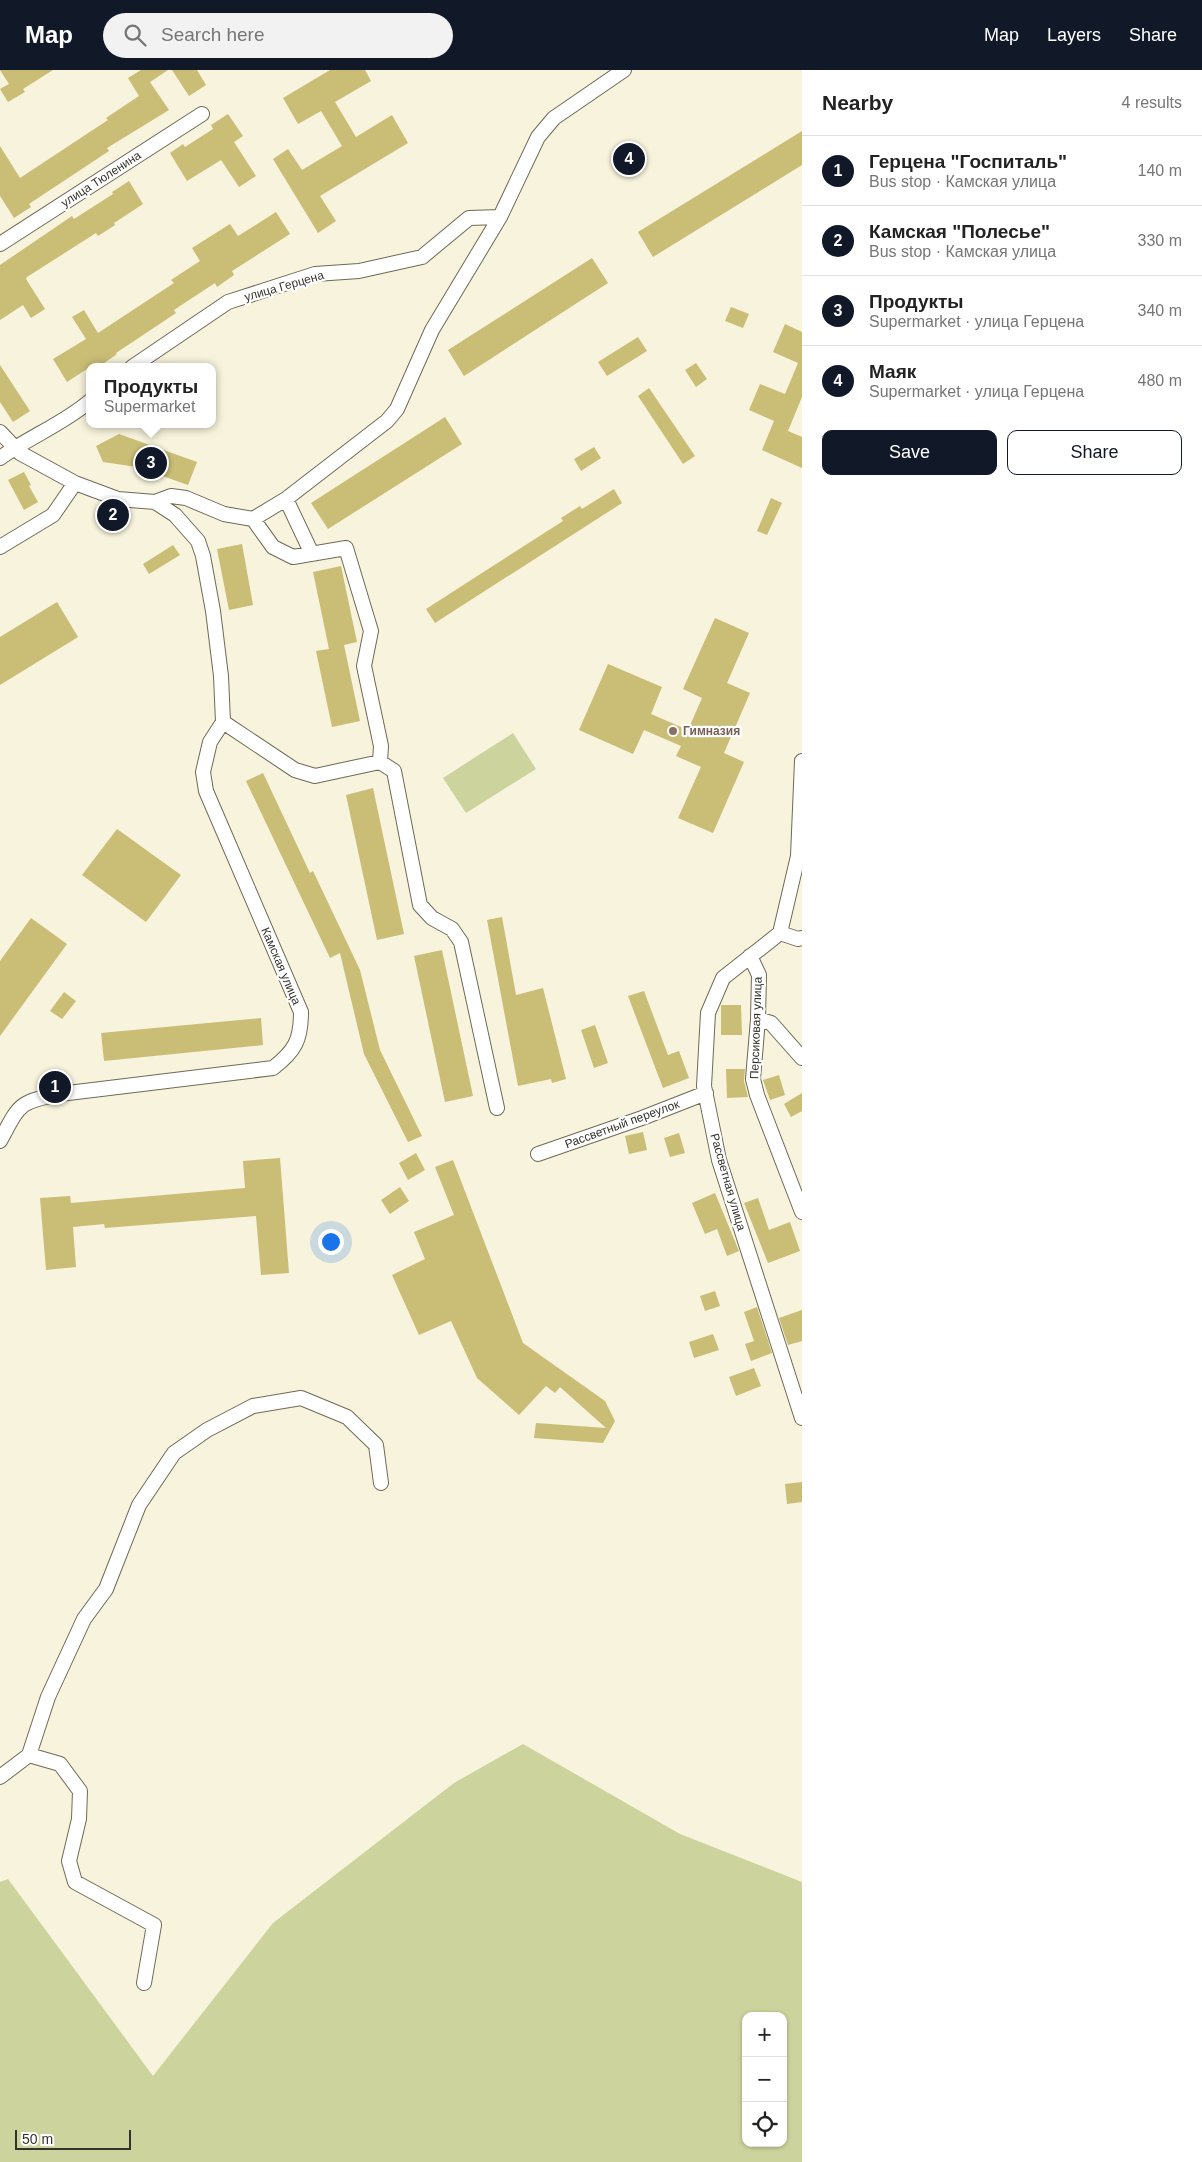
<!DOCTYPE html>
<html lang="en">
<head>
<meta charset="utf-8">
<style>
	body { margin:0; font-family:Helvetica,sans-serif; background:#f2f2f2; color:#222 }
	.controls { position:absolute; right:15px; bottom:15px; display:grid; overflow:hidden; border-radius:10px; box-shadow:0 1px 4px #0004 }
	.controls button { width:45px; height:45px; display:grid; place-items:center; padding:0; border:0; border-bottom:1px solid #e0e0e0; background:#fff; color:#222; font:25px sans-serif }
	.scale { position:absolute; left:15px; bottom:12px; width:116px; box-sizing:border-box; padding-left:5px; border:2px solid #34322a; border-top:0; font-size:14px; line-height:18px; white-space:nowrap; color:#34322a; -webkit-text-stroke:4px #fff; paint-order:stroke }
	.you { position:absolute; left:330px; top:1171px; width:18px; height:18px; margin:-12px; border:4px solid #fff; border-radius:50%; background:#1a73e8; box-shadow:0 0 0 8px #1a73e833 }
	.badge { display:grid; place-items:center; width:32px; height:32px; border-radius:50%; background:#111827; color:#fff; font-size:16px; font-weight:700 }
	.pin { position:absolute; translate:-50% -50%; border:2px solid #fff; box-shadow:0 1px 5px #0006 }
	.popup { position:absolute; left:86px; top:293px; width:130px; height:65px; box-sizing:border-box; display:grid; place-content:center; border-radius:10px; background:#fff; filter:drop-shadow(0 1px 4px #0005); font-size:16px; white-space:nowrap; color:#767676 }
	.popup b { font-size:19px; color:#222 }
	.popup::after { content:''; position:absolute; left:50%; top:100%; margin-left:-10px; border:10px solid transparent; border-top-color:#fff }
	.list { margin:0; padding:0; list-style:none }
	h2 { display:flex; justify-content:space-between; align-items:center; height:65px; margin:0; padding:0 20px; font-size:21px }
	h2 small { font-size:16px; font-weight:400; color:#767676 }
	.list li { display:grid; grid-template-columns:32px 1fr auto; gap:15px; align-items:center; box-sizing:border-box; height:70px; padding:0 20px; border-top:1px solid #e0e0e0 }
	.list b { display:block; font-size:19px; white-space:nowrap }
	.list p { margin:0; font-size:16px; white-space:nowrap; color:#767676 }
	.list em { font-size:16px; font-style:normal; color:#767676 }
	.actions { display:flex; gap:10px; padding:15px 20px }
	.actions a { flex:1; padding:11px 0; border:1px solid #111827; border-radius:10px; text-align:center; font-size:18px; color:#111827 }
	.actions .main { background:#111827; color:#fff }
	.icon { flex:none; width:28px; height:28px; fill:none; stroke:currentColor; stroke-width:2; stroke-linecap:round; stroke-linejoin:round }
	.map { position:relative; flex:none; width:802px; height:2092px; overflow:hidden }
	header { display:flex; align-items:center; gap:30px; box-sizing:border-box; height:70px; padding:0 25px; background:#111827; color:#fff }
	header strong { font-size:24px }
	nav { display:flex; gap:28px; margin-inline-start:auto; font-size:18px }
	.search { width:350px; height:45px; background:#f2f2f2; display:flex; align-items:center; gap:12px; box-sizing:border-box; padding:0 18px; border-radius:28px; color:#767676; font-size:19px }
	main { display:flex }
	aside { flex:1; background:#fff }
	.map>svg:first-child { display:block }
</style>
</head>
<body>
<header>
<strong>Map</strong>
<div class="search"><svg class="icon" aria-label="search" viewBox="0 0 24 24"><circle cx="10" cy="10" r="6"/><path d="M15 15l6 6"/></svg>Search here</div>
<nav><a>Map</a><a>Layers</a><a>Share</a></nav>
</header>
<main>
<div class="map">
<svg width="802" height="2092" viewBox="0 0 802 2092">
	<rect width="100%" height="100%" fill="#f7f3dc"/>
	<!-- green -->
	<path fill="#ccd39c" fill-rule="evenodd" d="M 513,663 L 536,699 L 466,743 L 443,708 Z
		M 523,1674 L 680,1764 L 802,1812 L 802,2092 L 0,2092 L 0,1812 L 8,1809 L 153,2006 L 273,1853 L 454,1713 ZM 746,1946 L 783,1946 L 783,2073 L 746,2073 Z"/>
	<!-- building -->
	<path fill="#cabd76" d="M 0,0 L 53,0 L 23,19 L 25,22 L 8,32 L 0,19 L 9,14 Z
		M 141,0 L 168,0 L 150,12 L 169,40 L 107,78 L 109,81 L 29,134 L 31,137 L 14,148 L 0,126 L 0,76 L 20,108 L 108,50 L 106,48 L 139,26 L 128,8 Z
		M 172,0 L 197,0 L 206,15 L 189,26 Z
		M 330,0 L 365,0 L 371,11 L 335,32 L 356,67 L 392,45 L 408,73 L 320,126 L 336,151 L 318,163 L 273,89 L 288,79 L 302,100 L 342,76 L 321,41 L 298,54 L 283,28 Z
		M 228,44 L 243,66 L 234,72 L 256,106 L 239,117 L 221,90 L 187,111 L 170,83 L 183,74 L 185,77 L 213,59 L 211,55 Z
		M 802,61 L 802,95 L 653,187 L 638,162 Z
		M 632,72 L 646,94 L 626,106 L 613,84 Z
		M 129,111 L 143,134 L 114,153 L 115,155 L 98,166 L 96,163 L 27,207 L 26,209 L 45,239 L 31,248 L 23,235 L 0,250 L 0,195 L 72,146 L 74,149 L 113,124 L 112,122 Z
		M 276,142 L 290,164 L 232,201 L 234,205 L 217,217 L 215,213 L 174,240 L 176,243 L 116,283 L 117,284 L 100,296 L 98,292 L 90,297 L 67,312 L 53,289 L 86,269 L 72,247 L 84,240 L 98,263 L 174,213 L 171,210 L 200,191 L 192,178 L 230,154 L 238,166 Z
		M 592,188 L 608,213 L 464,306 L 448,280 Z
		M 731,237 L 749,244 L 743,258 L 725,251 Z
		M 785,254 L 802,262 L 802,327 L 788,361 L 802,367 L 802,398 L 762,380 L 774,351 L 749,340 L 760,314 L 785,324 L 798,293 L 773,282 Z
		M 638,267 L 647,281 L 607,306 L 598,292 Z
		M 696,293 L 707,309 L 696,317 L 685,300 Z
		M 0,295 L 30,341 L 13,352 L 0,332 Z
		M 649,318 L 695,386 L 683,394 L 638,326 Z
		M 445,347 L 462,374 L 328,459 L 311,433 Z
		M 119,364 L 197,392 L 188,415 L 137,397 L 103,392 L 96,376 Z
		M 594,377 L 601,388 L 581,401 L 574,389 Z
		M 24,402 L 31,415 L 29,416 L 38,432 L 24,440 L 8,410 Z
		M 614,419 L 622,433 L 435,553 L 426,539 L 563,451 L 561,448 L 580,436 L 582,439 Z
		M 771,428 L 782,433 L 767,465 L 757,461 Z
		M 242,474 L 253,535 L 229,540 L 217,479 Z
		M 173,475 L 180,485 L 149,504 L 143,494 Z
		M 341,496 L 357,572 L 344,575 L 360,651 L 332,657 L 316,581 L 329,579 L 313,502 Z
		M 57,532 L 78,567 L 0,615 L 0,567 Z
		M 715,548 L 749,563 L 727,613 L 750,623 L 724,683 L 744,692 L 713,763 L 678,748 L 701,697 L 676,686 L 681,676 L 644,660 L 633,684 L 579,660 L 608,594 L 662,617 L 651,644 L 688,660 L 702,628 L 683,619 Z
		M 263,703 L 310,803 L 313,801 L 360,900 L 380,980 L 422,1066 L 408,1072 L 364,984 L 340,883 L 330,888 L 246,711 Z
		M 373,718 L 404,864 L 377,870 L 346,725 Z
		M 117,759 L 181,805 L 146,852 L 82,805 Z
		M 502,847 L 516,925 L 543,918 L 566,1009 L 552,1013 L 551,1009 L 518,1016 L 487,850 Z
		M 31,848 L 67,874 L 0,966 L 0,891 Z
		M 442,880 L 473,1026 L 445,1032 L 414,886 Z
		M 644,921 L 668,985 L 679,981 L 689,1008 L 663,1018 L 628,926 Z
		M 64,922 L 76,931 L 62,949 L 50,941 Z
		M 721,935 L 741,935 L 742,965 L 721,965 Z
		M 261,948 L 263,975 L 104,991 L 101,963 Z
		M 595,955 L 608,993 L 594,998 L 581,960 Z
		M 726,999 L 745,999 L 744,1011 L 748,1027 L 727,1028 Z
		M 779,1005 L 785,1025 L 770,1030 L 763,1010 Z
		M 802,1023 L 802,1041 L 791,1047 L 784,1034 Z
		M 643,1062 L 647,1080 L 629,1084 L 625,1066 Z
		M 679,1063 L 685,1083 L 670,1087 L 664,1068 Z
		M 416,1083 L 425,1100 L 408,1110 L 399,1093 Z
		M 280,1088 L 289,1203 L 261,1205 L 256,1146 L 105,1158 L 104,1154 L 73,1157 L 76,1197 L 46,1200 L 40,1128 L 70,1126 L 71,1133 L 245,1118 L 243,1091 Z
		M 453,1090 L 523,1273 L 605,1331 L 615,1351 L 603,1373 L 534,1368 L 536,1353 L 606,1358 L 560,1317 L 555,1323 L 546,1316 L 519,1345 L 477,1308 L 451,1251 L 419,1265 L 392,1205 L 425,1189 L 414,1162 L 454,1145 L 435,1097 Z
		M 400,1117 L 409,1131 L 390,1144 L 381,1130 Z
		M 715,1123 L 739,1181 L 727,1186 L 717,1159 L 705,1164 L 692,1133 Z
		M 758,1128 L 769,1160 L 790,1152 L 800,1181 L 768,1193 L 744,1133 Z
		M 715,1221 L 720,1236 L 705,1241 L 700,1226 Z
		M 757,1237 L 772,1283 L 751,1291 L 745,1274 L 754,1271 L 744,1242 Z
		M 802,1240 L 802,1271 L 788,1275 L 779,1248 Z
		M 713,1264 L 719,1280 L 694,1288 L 689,1272 Z
		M 754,1298 L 761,1316 L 736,1326 L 729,1307 Z
		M 802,1412 L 802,1432 L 787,1434 L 785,1414 Z"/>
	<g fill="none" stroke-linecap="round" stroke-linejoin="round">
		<!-- street casing -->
		<g stroke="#6e6a57" stroke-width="16">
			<path id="street" d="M 0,174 L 202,44
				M 132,297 L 228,232 L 315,204 L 359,201 L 422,187 L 469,148 L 500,147
				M 0,362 L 20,383 L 75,413 L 118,429 L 155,432 L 175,445 L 198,471 L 203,486 L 213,541 L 221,606 L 223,652 L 210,672 L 203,702 L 206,721 L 301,942 C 301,970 295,981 273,998 L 60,1024 C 18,1032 20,1034 0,1071
				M 0,388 C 29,367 63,354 90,331
				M 286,429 L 312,484
				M 155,432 L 171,426 L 186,428 L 224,444 L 253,449 L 286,429 L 387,351 L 397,339 L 432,260 L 500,147 L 538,67 L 554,48 L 624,0
				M 253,449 L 273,477 L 293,487 L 346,478 L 371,561 L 364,596 L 381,676 L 380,692
				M 0,477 L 53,445 L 75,413
				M 223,652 L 295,700 L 315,706 L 380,692 L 394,701 L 420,835 L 432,848 L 452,859 L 461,872 L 497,1038
				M 802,691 L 798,786 L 780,863 L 723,908 L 708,943 L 704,1016 L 719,1090 L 802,1348
				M 780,863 L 798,869 L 802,868
				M 750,886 L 759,905 L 758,949 L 753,1009 L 757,1025 L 802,1142
				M 758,949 L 771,953 L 802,988
				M 538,1084 L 642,1048 L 706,1023
				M 29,1685 L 60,1694 L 80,1721 L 79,1749 L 69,1791 L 75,1812 L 154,1855 L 144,1913
				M 0,1707 L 29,1685 L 48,1627 L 84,1549 L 106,1519 L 139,1435 L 174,1383 L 207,1360 L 253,1336 L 301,1328 L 347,1347 L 376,1375 L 381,1413"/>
		</g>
		<!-- street -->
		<use href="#street" stroke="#fff" stroke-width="14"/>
	</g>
	<!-- markers -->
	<circle fill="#8d6e63" stroke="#fff" stroke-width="2" cx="673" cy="661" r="5"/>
	<g text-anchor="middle" stroke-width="4.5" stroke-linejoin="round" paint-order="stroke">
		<!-- street labels -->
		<g font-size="12" fill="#34322a" stroke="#fff">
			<text transform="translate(101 109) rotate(-33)" y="4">улица Тюленина</text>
			<text transform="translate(284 216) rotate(-16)" y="4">улица Герцена</text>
			<text transform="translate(281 896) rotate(67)" y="4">Камская улица</text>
			<text transform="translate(756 958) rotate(-88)" y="4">Персиковая улица</text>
			<text transform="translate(622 1054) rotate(-20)" y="4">Рассветный переулок</text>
			<text transform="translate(728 1112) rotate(74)" y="4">Рассветная улица</text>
		</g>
		<!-- education labels -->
		<g font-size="12" font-weight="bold" fill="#785e54" stroke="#fff" text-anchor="start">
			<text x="683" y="665">Гимназия</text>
		</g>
	</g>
</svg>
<div class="controls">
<button>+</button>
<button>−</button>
<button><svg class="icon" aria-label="locate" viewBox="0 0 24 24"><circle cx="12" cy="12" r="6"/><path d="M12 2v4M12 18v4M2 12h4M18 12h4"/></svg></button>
</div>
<div class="scale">50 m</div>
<div class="you"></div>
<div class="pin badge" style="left:55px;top:1017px">1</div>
<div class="pin badge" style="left:113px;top:445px">2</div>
<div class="pin badge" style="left:151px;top:393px">3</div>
<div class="popup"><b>Продукты</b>Supermarket</div>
<div class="pin badge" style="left:629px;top:89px">4</div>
</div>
<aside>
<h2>Nearby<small>4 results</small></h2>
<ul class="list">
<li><span class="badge">1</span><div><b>Герцена &quot;Госпиталь&quot;</b><p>Bus stop · Камская улица</p></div><em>140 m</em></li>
<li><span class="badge">2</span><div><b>Камская &quot;Полесье&quot;</b><p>Bus stop · Камская улица</p></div><em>330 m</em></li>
<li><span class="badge">3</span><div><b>Продукты</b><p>Supermarket · улица Герцена</p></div><em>340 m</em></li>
<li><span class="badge">4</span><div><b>Маяк</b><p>Supermarket · улица Герцена</p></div><em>480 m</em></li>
</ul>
<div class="actions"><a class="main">Save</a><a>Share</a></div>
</aside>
</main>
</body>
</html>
